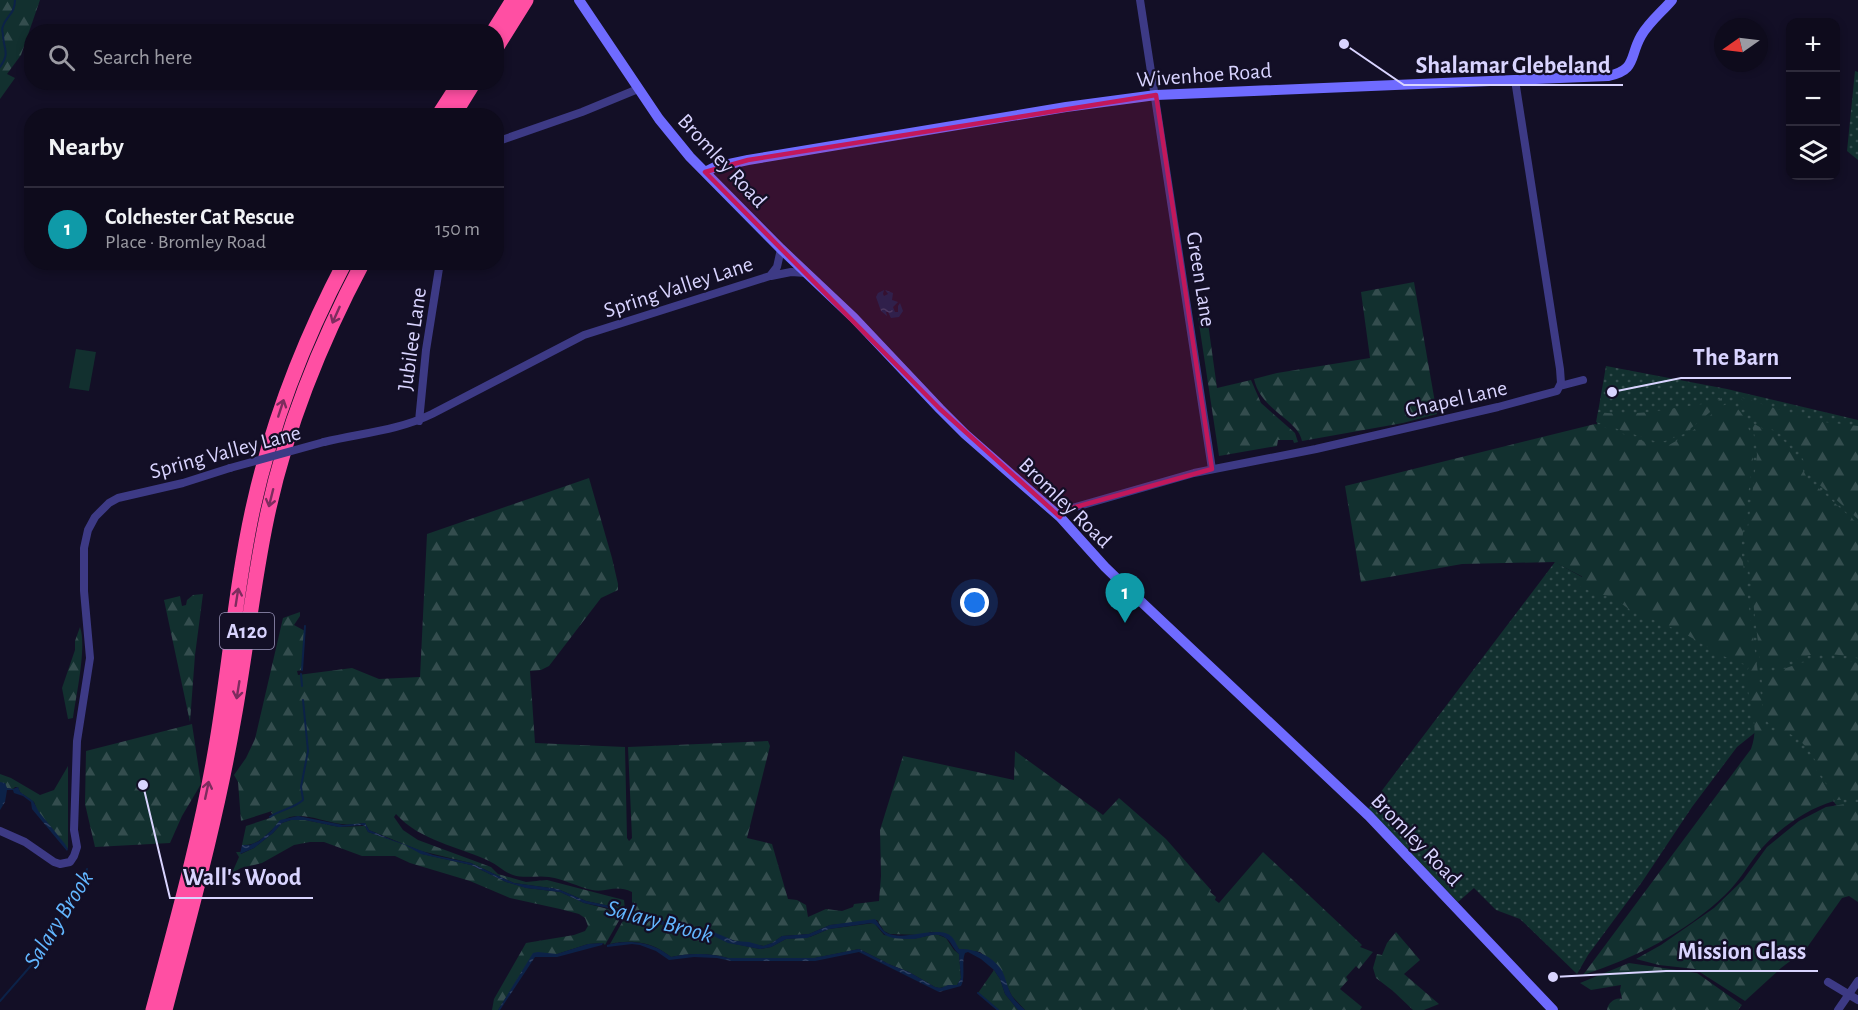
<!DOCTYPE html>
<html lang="en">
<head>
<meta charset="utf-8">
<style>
	body { margin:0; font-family:"Alegreya Sans",sans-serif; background:#1c1929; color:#f1f3f6 }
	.controls { position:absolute; right:18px; top:18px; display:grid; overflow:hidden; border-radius:12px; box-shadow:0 3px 9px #0003 }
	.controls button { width:54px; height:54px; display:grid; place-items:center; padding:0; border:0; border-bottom:2px solid #2e2b3b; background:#0e0b1c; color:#f1f3f6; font:30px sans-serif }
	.compass { position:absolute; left:1714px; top:18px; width:54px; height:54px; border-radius:50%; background:#0e0b1c; box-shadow:0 3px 9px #0003; rotate:256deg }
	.you { position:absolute; left:975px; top:603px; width:21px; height:21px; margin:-15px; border:4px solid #fff; border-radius:50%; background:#1a73e8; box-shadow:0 0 0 9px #1a73e833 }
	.badge { display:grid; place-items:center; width:39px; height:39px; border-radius:50%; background:#2563eb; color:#fff; font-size:20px; font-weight:700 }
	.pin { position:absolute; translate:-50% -50px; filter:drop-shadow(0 2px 3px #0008) }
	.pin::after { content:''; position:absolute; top:32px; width:21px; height:18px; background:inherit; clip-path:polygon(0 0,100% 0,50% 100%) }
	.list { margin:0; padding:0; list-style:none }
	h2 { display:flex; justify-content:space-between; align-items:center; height:78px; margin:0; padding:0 24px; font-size:26px }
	h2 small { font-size:20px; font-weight:400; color:#9b9ba3 }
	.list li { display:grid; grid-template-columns:39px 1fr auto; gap:18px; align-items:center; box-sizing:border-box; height:84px; padding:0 24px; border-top:2px solid #2e2b3b }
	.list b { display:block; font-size:22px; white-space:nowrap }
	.list p { margin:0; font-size:20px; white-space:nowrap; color:#9b9ba3 }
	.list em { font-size:20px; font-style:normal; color:#9b9ba3 }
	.icon { flex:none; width:33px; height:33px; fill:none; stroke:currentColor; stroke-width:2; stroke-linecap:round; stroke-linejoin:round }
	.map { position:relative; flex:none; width:1858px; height:1010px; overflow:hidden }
	.search { position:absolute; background:#0e0b1c; box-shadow:0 3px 9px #0003; left:24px; top:24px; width:480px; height:66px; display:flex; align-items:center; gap:15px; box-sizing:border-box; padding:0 21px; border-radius:24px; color:#9b9ba3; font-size:22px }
	.panel { position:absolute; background:#0e0b1c; box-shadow:0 3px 9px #0003; left:24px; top:108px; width:480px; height:162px; border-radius:24px }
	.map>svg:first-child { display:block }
</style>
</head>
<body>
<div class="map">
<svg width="1858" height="1010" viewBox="0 0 1858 1010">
	<defs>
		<pattern id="grass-dots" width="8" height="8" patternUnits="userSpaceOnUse" patternTransform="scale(1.5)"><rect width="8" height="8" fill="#12302f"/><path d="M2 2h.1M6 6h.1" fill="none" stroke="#344d4e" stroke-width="1.8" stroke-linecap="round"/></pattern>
		<pattern id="forest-firs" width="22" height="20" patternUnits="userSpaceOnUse" patternTransform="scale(1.5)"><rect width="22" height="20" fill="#12302f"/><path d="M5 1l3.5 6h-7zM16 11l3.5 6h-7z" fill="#344d4e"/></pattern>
		<pattern id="water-ripples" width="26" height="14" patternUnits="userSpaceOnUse" patternTransform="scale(1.5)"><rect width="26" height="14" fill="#0c2248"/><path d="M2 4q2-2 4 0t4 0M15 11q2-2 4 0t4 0" fill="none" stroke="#2f4163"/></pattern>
	</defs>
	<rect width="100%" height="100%" fill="#130f26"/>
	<!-- grass -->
	<path fill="url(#grass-dots)" d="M 1855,71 L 1858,72 L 1858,160 L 1847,151 Z
		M 1606,366 L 1727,389 L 1858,420 L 1858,804 L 1837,806 L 1819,783 L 1762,727 L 1737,747 L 1692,807 L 1642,882 L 1588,955 L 1577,974 L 1520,919 L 1496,910 L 1474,888 L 1458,902 L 1368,809 L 1555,562 L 1582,577 L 1598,412 Z"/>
	<!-- forest -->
	<path fill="url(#forest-firs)" d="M 0,0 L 40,0 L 21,55 L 7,74 L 15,78 L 0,99 Z
		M 1414,282 L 1437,414 L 1403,423 L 1302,441 C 1298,419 1261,411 1254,379 L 1277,373 L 1370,358 L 1361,292 Z
		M 1207,316 L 1217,388 L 1251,380 L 1261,403 L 1295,433 L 1298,442 L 1294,443 L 1293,440 L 1278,440 L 1277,446 L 1219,456 L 1198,317 Z
		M 1740,397 L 1816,421 L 1858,426 L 1858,519 L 1815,481 L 1795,445 L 1780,434 L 1756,420 Z
		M 1722,398 L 1722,402 L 1684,434 L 1665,441 L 1654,441 L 1596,422 L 1598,412 C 1629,416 1651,412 1682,407 C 1696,405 1709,404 1722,398 Z
		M 1729,403 C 1748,411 1753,440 1753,459 L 1741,548 L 1765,725 L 1771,730 L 1788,736 L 1807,753 L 1834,801 C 1807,809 1781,827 1762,848 C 1749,863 1740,881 1725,895 C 1685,933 1635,958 1583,975 L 1751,749 C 1763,717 1740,691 1749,666 L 1723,656 L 1680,631 L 1630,610 L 1613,597 L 1594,593 L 1575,584 L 1583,577 L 1554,562 L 1462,564 L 1361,582 L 1345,486 L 1595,424 L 1651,444 L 1669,445 L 1690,433 L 1720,407 Z
		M 1751,422 L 1784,441 L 1794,452 L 1807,478 L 1858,524 L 1858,658 C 1841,655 1823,652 1806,656 C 1791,660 1777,669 1761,667 L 1746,543 L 1757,455 L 1756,441 Z
		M 589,478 L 612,558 L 618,584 L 618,590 L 601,598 L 549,666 L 541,670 L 530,671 L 535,743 L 625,747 L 627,838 L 629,841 L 632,838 L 628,747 L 768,741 L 770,746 L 747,838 L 772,844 L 788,899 L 797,900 L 806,905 L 808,917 L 826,909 L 842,911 L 853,907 L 854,904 L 879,901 L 881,876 L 880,830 L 903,756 L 1014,780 L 1015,751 L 1103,815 L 1119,798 L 1166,839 L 1211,890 L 1210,892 L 1216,897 L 1215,900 L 1219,903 L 1263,852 L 1362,945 L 1360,947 L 1373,952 L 1359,969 L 1356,966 L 1346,977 L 1348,980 L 1340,989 L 1362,1007 L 1360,1010 L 1025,1010 L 1012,996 L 997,966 L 980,952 L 959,949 L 950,936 L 943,933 L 931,932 L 922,935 L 890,934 L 884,931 L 877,920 L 830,925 L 809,934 L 782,936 L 772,943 L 764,946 L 735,941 L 705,931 L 691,931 L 652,917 L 637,918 L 632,914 L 632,892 C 615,884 607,893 592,890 C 578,887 564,879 549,877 C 537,875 525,879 513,875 C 504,872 498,865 489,861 C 458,846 420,841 396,814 L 394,817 L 403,830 L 418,840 L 491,867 L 498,874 L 526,882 L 547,880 L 624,900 L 625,910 L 605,945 L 603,943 L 588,944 L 557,954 L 532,957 L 498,1010 L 492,1010 L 494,999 L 526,943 L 574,935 L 585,931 L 588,926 L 585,918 L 579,914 L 560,909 L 510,898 L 470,881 L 410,863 L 395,856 L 362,856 L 324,842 L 310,842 L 294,845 L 262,863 L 241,868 L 232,873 L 239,857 L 236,852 L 241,852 L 241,854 L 254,848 L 273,833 L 282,823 L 291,820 L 305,820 L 339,827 L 362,826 L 365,826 L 368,832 L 406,845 L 422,854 L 471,865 L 506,882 L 527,888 L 560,892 L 584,903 L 608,909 L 621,914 L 622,912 L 615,907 L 586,901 L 558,889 L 514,883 L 471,863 L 421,851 L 369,830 L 365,823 C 357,824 348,825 341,824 C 325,822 306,813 290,817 C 273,822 264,847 242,845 L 246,826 L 270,818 L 273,814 L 271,813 L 272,811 L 241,821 L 238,782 L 234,775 L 246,758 L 255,739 L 283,618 L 300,612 L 300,616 L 294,625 L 305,631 L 302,670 L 297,671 L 298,675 L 352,668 L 379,679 L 420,677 L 427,534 Z
		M 203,594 L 195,655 L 190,722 L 164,600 L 180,596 L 182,606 L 186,605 L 187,600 L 193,595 Z
		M 80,627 C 87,646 76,696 73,718 L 68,719 L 62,688 L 75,650 L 75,641 Z
		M 1819,659 L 1838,659 L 1858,663 L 1858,799 L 1836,800 C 1823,783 1820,762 1805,746 C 1801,741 1796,737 1790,734 C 1782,729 1771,728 1766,720 L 1761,673 L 1778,671 L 1800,663 Z
		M 192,724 L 201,784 L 182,816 L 170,843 L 95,847 L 85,804 L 86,751 Z
		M 68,766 L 68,849 L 38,812 L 34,802 L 20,792 L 18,787 L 15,787 L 13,789 L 7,788 L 0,782 L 0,774 L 11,778 L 40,795 L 54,790 Z
		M 1858,802 L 1858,902 L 1849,896 L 1842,898 L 1806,949 L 1781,968 L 1745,1001 L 1695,969 L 1659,965 L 1636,959 L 1661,945 L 1714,908 L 1743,880 L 1767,847 L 1799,821 L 1826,807 Z
		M 625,917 L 634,921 L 647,920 L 669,927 L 677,927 L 682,931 L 692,934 L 707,933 L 735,944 L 760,949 L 771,947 L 786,939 L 810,937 L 829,929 L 874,923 L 884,935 L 913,939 L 936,934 L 946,938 L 954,950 L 959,954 L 961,978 L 957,985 L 939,988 L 935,987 L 909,972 L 891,965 L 859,949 L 815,958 L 728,958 C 711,953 689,953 671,957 C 667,954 663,951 659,949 C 645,941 625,940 610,944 Z
		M 1396,932 L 1420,960 L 1404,974 L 1439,1004 L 1424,1010 L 1413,1010 L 1393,991 L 1376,978 L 1373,968 L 1377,954 L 1382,955 L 1387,943 Z
		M 1629,963 L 1697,973 L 1742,1005 L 1738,1010 L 1607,1010 C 1608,1003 1615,997 1622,999 L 1620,990 L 1621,985 L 1591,990 L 1580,983 Z
		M 994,970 L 1000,979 L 1005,994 L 1018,1010 L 998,1010 L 978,993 Z"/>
	<!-- garden -->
	<path fill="#12302f" d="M 76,349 L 96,352 L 89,391 L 69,388 Z"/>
	<!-- water -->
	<path fill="url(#water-ripples)" d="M 884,290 L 883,294 L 884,296 L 888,294 L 885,290 L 893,293 L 892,300 L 898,302 L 893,307 L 895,312 L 898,312 L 898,306 L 900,303 L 903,311 L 899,317 L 891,318 L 888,312 L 886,312 L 887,316 L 881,311 L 876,297 L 878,293 Z
		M 0,782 L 5,783 L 7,788 L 13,789 L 18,787 L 20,792 L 33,801 L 39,812 L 65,844 L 68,849 L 67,851 L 32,809 L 31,802 L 23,796 L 14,793 L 13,790 L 7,790 L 5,802 L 0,810 Z
		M 298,816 L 343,825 L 365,823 L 369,830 L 390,839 L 433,855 L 471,863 L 514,883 L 558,889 L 586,901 L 615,907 L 622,912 L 620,915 L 608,908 L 584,903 L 560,892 L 526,888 L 506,882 L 471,865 L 421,854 L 405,845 L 368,832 L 365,826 L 362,825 L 339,827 L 305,820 L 291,820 L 282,823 L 273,833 L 254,848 L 240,854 L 242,845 L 250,845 L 259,841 L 271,831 L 280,820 Z
		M 626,914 L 632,914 L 637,917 L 652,917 L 691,931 L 711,931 L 735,941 L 749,942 L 763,946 L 772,943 L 782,936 L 809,934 L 830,925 L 875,919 C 879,923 882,931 887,933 C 905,942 939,924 952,937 C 955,940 957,946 959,949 C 974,948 992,956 1001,969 C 1006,977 1007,988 1012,996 C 1015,1001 1021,1006 1025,1010 L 1018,1010 L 1005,994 L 1000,979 L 994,970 L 981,959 L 968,952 L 965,953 C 961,963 966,976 961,986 L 939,992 L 859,952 L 815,961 L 731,961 L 717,958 L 694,957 L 669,960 L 656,951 L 640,945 L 632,944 L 607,947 L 607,945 C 623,940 644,941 659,949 C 663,951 667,954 671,957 C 689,953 711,953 728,958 L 814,958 L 859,949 L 891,965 L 909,972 L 935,987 L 941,988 L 948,985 L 957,985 L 961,978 L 959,954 C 953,949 952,943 947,939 C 937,930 925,938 914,939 C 907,939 897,939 890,937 C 881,935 880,925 871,923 L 829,929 L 807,938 L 786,939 L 771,947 L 760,949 L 728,943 L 707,933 L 687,934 L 677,927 L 669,927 L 648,920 L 634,921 L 625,917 Z
		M 603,943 L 602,945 L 557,957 L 535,957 L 500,1010 L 498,1010 L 533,953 L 538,952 L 557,954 L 588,944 Z"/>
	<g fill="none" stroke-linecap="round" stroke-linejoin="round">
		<!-- stream -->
		<path stroke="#0c2248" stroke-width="2" d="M 0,67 C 10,53 4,50 3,36 C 3,30 1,31 3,26 C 7,15 15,14 15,0
			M 302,670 L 305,626
			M 301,674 L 302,686
			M 303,700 L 308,751 L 301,787 L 303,799
			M 270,817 C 279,810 293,809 303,800
			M 978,993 L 998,1010
			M 0,1001 L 35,961 L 47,940 L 46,938 L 52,934 L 82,886 L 87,869"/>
		<!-- street -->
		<path stroke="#3d3a85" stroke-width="8" d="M 1140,0 L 1212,469
			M 496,142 L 582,112 L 638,89
			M 771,276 L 791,272 L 806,273
			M 1560,386 L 1583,380
			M 419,421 L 426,350 L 440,262
			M 324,442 C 361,433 397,431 432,414 L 584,335 L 770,276 L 777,267 L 781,249
			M 1060,517 L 1065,510 L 1194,473 L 1316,449 L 1498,407 L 1557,391 L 1561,383 L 1560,369 L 1515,80
			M 0,831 L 25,842 L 54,862 L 60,864 L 70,862 L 74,856 L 77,847 L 74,830 L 77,741 L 90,658 L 84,591 L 84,548 L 88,530 L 95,517 L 109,503 L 118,498 L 183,483 L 230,468
			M 1828,982 L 1858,1000
			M 1838,1010 L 1858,981"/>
		<!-- secondary -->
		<path stroke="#6f6bff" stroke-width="10" d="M 579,0 L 659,119 L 690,157 L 781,249 L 854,318 L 940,409 L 965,434 L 1060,517 L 1105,567 L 1134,595 L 1369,816 L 1553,1010
			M 705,172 L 715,167 L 748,160 L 1066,107 L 1156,95 L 1608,76 C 1637,70 1629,57 1641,36 C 1649,22 1662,12 1672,0"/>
		<!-- highway -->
		<path stroke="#ff4fa3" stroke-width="15" d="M 493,32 L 513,0
			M 496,48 L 526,0
			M 438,116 L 460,82
			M 453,116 L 474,82
			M 153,1010 C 177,921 202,832 217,741 C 230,663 236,585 253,508 C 272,422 304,340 345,262
			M 165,1010 C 190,914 217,817 234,718 C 246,651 253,583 267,517 C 286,427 320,343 363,262"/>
		<!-- street-bridge -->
		<path stroke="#3d3a85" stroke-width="8" d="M 230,468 L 324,442"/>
	</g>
	<!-- one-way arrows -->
	<defs><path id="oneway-shaft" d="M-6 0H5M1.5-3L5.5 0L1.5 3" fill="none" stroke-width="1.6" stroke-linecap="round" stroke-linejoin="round" transform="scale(1.5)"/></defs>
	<g stroke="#7d2c5e">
		<use href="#oneway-shaft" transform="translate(336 315) rotate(114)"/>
		<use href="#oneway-shaft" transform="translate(281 408) rotate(-72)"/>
		<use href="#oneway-shaft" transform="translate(271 498) rotate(104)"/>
		<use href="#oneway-shaft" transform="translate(237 597) rotate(-81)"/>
		<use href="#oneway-shaft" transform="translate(238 690) rotate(99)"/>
		<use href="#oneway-shaft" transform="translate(207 790) rotate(-78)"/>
	</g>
	<!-- marked area -->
	<path fill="#c2185b" fill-opacity="0.2" stroke="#c2185b" stroke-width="4.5" stroke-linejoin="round" d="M 1156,95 L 1212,469 L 1065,510 L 1060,517 L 940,409 L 705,172 L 748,160 Z"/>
	<g text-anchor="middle" stroke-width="4.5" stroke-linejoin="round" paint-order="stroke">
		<!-- shield labels -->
		<rect fill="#130f26" stroke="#9e99be" stroke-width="1.5" x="220" y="613" width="54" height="36" rx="4.5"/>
		<g font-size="21" font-weight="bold" fill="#d9d4ff">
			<text x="247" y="638">A120</text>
		</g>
		<!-- street labels -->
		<g font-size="22" fill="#d9d4ff" stroke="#130f26">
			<text transform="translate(1204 74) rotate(-4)" y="8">Wivenhoe Road</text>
			<text transform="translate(723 160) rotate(47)" y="8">Bromley Road</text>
			<text transform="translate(1202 279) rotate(81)" y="8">Green Lane</text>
			<text transform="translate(678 286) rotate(-18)" y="8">Spring Valley Lane</text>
			<text transform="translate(411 339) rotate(-82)" y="8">Jubilee Lane</text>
			<text transform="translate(1456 398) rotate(-13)" y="8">Chapel Lane</text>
			<text transform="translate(225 451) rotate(-15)" y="8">Spring Valley Lane</text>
			<text transform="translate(1066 502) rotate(44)" y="8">Bromley Road</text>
			<text transform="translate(1417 839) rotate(46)" y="8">Bromley Road</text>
		</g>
		<!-- water labels -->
		<g font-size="24" font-style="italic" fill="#62b6ff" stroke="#130f26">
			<text transform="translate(58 919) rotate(-58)" y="8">Salary Brook</text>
			<text transform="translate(660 921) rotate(15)" y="8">Salary Brook</text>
		</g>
	</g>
	<!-- callouts -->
	<path fill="none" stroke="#d9d4ff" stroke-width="2" d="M1344 44L1404 85H1623M1612 392L1681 378H1791M143 785L170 898H313M1553 977L1666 971H1818"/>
	<g fill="#d9d4ff" stroke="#130f26" stroke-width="2">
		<circle cx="1344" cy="44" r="6"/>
		<circle cx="1612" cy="392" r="6"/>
		<circle cx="143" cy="785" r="6"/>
		<circle cx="1553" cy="977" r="6"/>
	</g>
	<g font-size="24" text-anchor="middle" font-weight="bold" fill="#d9d4ff" stroke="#130f26" stroke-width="4.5" stroke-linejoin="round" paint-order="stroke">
		<text x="1513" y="73">Shalamar Glebeland</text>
		<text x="1736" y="365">The Barn</text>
		<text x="242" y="885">Wall's Wood</text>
		<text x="1742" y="959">Mission Glass</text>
	</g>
</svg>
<div class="controls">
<button>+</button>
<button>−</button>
<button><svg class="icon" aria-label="layers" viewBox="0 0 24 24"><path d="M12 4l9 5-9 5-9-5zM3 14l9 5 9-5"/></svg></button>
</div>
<svg class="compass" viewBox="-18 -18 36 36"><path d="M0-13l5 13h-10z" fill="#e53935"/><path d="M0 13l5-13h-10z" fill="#9b9ba3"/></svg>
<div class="you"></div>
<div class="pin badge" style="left:1125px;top:623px;background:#0f9aa8">1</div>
<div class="search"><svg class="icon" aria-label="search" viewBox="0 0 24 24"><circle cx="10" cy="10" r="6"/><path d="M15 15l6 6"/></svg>Search here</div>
<section class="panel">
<h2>Nearby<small></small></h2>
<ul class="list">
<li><span class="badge" style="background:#0f9aa8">1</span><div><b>Colchester Cat Rescue</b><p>Place · Bromley Road</p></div><em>150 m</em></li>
</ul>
</section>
</div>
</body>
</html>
